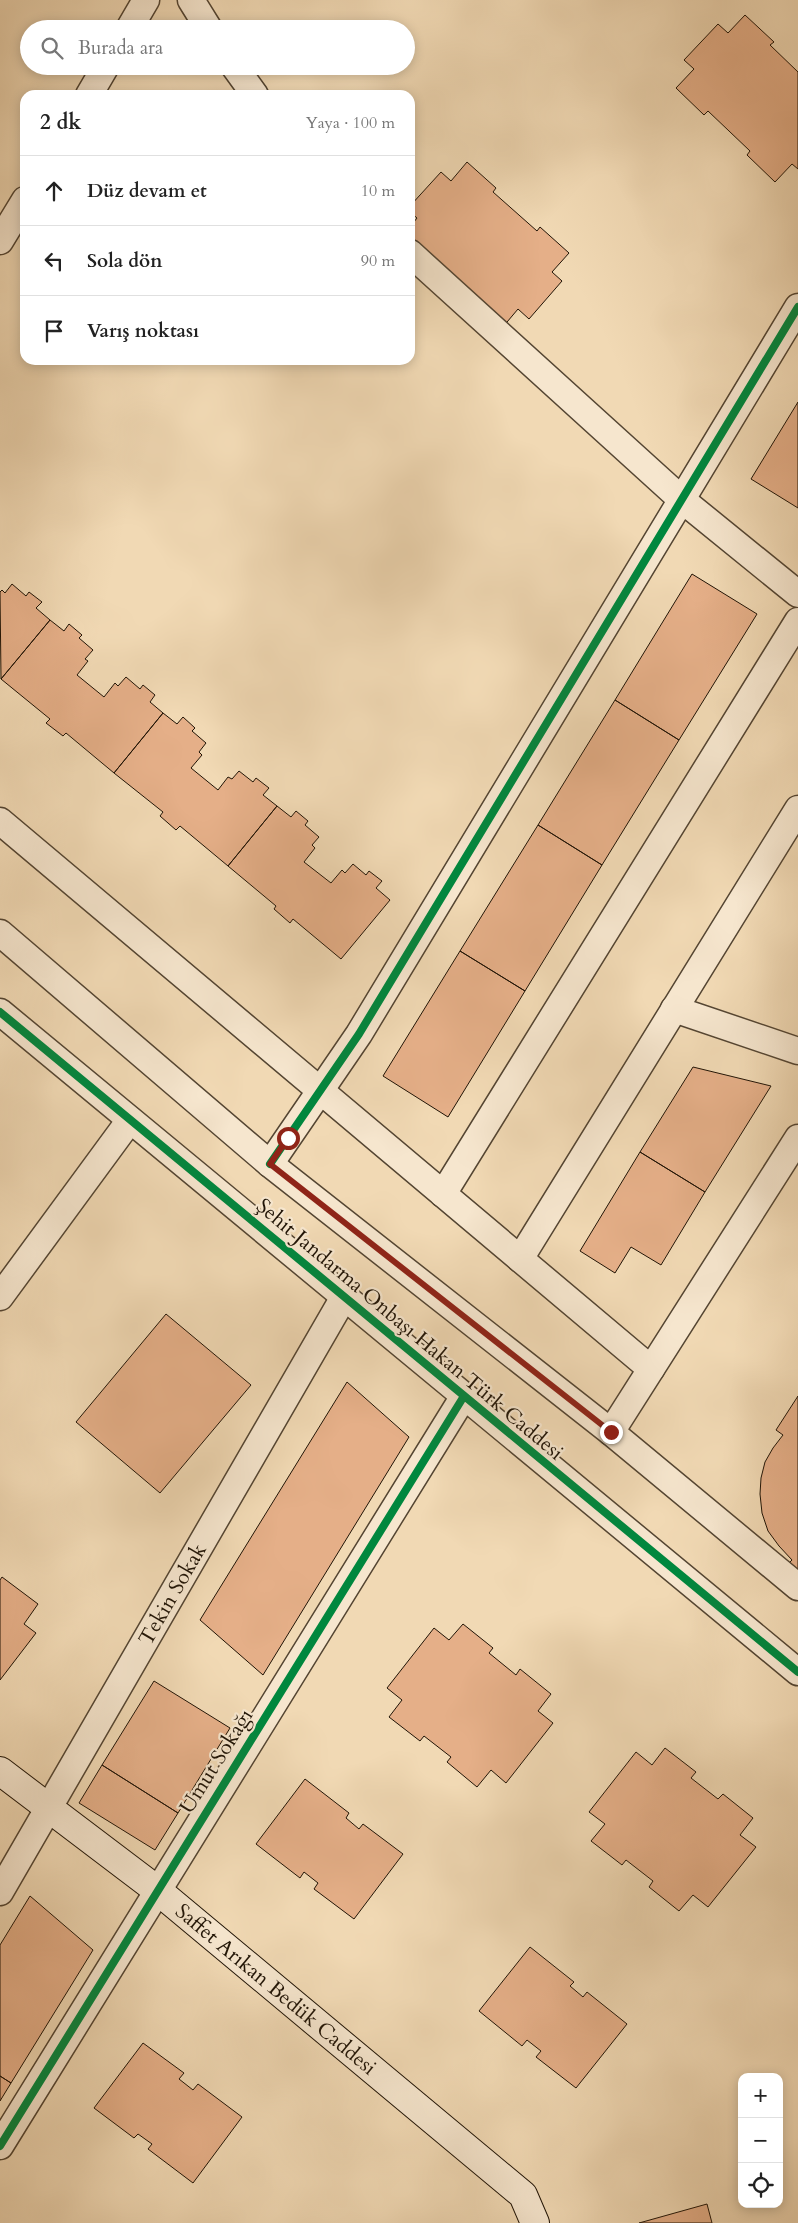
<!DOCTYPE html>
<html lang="tr">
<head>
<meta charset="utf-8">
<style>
	body { margin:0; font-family:Cardo,serif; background:#f6f6f6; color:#222 }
	.controls { position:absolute; right:15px; bottom:15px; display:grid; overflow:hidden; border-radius:10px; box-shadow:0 2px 12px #0003 }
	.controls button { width:45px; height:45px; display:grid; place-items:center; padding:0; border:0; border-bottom:1px solid #e0e0e0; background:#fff; color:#222; font:25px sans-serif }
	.stop { position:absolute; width:15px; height:15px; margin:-11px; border:4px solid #8f2418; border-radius:50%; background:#fff }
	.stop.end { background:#8f2418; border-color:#fff; box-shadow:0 1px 5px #0008 }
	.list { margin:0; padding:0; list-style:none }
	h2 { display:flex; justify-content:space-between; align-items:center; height:65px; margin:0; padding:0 20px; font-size:21px }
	h2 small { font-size:16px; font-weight:400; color:#767676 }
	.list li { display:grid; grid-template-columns:32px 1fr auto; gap:15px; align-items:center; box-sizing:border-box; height:70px; padding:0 20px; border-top:1px solid #e0e0e0 }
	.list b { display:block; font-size:19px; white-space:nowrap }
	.list em { font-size:16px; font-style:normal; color:#767676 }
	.icon { flex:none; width:28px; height:28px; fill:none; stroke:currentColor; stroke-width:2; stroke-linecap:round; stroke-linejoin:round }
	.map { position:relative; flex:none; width:798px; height:2223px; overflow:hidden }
	.search { position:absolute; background:#fff; box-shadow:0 2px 12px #0003; left:20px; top:20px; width:395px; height:55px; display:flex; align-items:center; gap:12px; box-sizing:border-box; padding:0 18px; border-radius:28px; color:#767676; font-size:19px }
	.panel { position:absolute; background:#fff; box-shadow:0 2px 12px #0003; left:20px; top:90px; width:395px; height:275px; border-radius:15px }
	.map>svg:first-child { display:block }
</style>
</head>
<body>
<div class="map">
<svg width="798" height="2223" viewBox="0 0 798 2223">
	<rect width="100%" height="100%" fill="#f1d9b4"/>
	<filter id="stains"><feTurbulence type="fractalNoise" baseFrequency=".004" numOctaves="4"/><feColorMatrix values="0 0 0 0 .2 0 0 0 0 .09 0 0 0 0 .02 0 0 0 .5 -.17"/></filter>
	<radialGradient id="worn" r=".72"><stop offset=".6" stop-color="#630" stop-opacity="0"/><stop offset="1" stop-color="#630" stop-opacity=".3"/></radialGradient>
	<!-- building -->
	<path fill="#e5af88" stroke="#201406" d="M 745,15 L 774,42 L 770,45 L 798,72 L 798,169 L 792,164 L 775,182 L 747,155 L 750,151 L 708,111 L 704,115 L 676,88 L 694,69 L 684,60 L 718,24 L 728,33 Z
		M 467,162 L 496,188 L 493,192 L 537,231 L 540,227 L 569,253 L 552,272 L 562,281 L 529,319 L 518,309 L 502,328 L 410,246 L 410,227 L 417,218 L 410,212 L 410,206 L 441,172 L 451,181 Z
		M 798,402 L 798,508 L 751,479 Z
		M 692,574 L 757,614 L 679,740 L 615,700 Z
		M 12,584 L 26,596 L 29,592 L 42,602 L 36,608 L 50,620 L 1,679 L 0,592 L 2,590 L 5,593 Z
		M 50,620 L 64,631 L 69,624 L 82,635 L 79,638 L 93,650 L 85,659 L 88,661 L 77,675 L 104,697 L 115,683 L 118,686 L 126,677 L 140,689 L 143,685 L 155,695 L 150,702 L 163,713 L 114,773 L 66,733 L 63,736 L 46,723 L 50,719 L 1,679 Z
		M 615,700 L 679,740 L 602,865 L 538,825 Z
		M 163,713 L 177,724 L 183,717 L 195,728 L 192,731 L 206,743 L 199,752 L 202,755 L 191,768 L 218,790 L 228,777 L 232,779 L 239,771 L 253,782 L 256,778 L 269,788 L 263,795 L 277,806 L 228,866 L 180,826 L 176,830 L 160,816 L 163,812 L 114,773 Z
		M 277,806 L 291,817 L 296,811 L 308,821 L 305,825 L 319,837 L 312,845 L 315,848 L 304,862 L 331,883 L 342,870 L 345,873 L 353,864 L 366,875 L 369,871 L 382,881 L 376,888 L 390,900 L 341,959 L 293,919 L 290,923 L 274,909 L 276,906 L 228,866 Z
		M 538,825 L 602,865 L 525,991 L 460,951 Z
		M 460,951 L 525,991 L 448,1117 L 383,1076 Z
		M 693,1067 L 771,1086 L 705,1192 L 640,1152 Z
		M 640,1152 L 705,1192 L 661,1265 L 631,1247 L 615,1273 L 580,1251 Z
		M 166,1314 L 251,1385 L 160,1493 L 76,1422 Z
		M 347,1382 L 409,1437 L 263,1675 L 200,1620 Z
		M 798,1396 L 798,1575 L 787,1565 L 792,1560 L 779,1546 L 768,1531 L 762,1513 L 760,1494 L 761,1478 L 765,1462 L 773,1448 L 783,1435 L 776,1430 Z
		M 2,1577 L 38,1604 L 24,1624 L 36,1633 L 0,1680 L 0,1580 Z
		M 463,1624 L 493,1648 L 489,1653 L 516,1675 L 520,1669 L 551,1694 L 538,1711 L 553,1723 L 506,1783 L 491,1770 L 477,1787 L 447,1762 L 451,1757 L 424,1736 L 420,1741 L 389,1717 L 402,1700 L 387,1688 L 434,1628 L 449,1640 Z
		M 154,1681 L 230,1728 L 178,1813 L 102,1765 Z
		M 665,1748 L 696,1772 L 691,1778 L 718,1799 L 723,1794 L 753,1818 L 740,1835 L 756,1847 L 708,1907 L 693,1895 L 679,1911 L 649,1887 L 653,1881 L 626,1860 L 622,1865 L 591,1841 L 605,1824 L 589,1812 L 636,1752 L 652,1765 Z
		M 102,1765 L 178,1813 L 155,1850 L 79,1803 Z
		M 305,1779 L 349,1813 L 346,1818 L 359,1829 L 363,1824 L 403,1854 L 354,1919 L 314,1889 L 318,1883 L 304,1872 L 300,1878 L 256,1844 Z
		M 30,1896 L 93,1950 L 11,2083 L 0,2076 L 0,1945 Z
		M 530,1947 L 574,1982 L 570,1986 L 583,1997 L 587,1992 L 627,2024 L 576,2088 L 536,2057 L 541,2051 L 527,2040 L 522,2046 L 479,2011 Z
		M 143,2043 L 184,2073 L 179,2079 L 193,2090 L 198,2084 L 242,2117 L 193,2183 L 148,2149 L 152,2144 L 138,2134 L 134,2138 L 94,2108 Z
		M 0,2076 L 11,2083 L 0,2101 Z
		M 707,2204 L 712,2223 L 639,2223 Z"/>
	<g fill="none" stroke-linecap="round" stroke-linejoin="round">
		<!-- street casing -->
		<g stroke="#544532" stroke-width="29">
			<g id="street">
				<path d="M 191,0 L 209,29"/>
				<path d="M 129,29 L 146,0"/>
				<path d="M 234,66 L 255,95"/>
				<path d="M 89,95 L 106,66"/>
				<path d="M 0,241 L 25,200"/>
				<path d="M 410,253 L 681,499 L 798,594"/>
				<path d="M 0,821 L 651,1369"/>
				<path d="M 0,933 L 270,1164 L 611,1432 L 798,1587"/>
				<path d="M 674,1009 L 798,1051"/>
				<path d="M 0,1012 L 798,1672"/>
				<path d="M 270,1164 L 359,1034 L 798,307"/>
				<path d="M 443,1194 L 798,621"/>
				<path d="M 520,1259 L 798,809"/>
				<path d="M 0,1297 L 130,1120"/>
				<path d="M 611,1432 L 798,1138"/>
				<path id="s1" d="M 0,1892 L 344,1297"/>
				<path d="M 0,2146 L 464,1396"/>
			</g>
		</g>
		<!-- secondary casing -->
		<g stroke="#201406" stroke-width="30">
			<g id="secondary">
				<path id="s2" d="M 0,1771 L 157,1890 L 523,2195 L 535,2223"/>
			</g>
		</g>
		<!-- street -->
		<use href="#street" stroke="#f6e6ce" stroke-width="26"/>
		<!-- secondary -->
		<use href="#secondary" stroke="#f6e6ce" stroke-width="28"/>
		<!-- cycleway casing -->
		<g stroke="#f6e6ce" stroke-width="11">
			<path id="cycleway" d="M 0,1012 L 798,1672
				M 270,1164 L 359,1034 L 798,307
				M 0,2146 L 464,1396"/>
		</g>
		<!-- cycleway -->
		<use href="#cycleway" stroke="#00873e" stroke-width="8"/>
	</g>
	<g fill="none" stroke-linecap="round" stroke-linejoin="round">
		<!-- route -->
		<path stroke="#8f2418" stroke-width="6" d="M 288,1138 L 270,1164 L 611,1432"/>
	</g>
	<g text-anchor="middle" stroke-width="4.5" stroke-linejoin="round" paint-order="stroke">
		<!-- street labels -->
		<g font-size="21" fill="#201406" stroke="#f6e6ce">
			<text transform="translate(410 1329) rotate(40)" y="7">Şehit Jandarma Onbaşı Hakan Türk Caddesi</text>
			<text dy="7" stroke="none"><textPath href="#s1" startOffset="344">Tekin Sokak</textPath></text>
			<text transform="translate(216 1761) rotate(-58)" y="7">Umut Sokağı</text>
			<text dy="7" stroke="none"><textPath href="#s2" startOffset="352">Saffet Arıkan Bedük Caddesi</textPath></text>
		</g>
	</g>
	<rect width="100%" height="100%" filter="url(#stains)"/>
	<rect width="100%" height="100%" fill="url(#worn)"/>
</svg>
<div class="controls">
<button>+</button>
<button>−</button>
<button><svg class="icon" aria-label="locate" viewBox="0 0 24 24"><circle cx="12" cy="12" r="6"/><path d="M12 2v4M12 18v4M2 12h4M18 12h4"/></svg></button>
</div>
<div class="stop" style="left:288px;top:1138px"></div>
<div class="stop end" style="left:611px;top:1432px"></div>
<div class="search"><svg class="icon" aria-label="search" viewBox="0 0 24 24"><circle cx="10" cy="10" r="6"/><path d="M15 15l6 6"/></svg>Burada ara</div>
<section class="panel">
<h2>2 dk<small>Yaya · 100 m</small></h2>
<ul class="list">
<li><svg class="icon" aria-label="ahead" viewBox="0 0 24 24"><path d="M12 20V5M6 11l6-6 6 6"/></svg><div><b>Düz devam et</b></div><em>10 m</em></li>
<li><svg class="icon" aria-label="left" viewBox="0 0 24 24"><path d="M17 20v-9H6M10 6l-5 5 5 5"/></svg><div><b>Sola dön</b></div><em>90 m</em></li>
<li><svg class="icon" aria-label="arrive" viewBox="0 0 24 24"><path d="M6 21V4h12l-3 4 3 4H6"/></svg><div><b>Varış noktası</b></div></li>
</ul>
</section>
</div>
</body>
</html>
